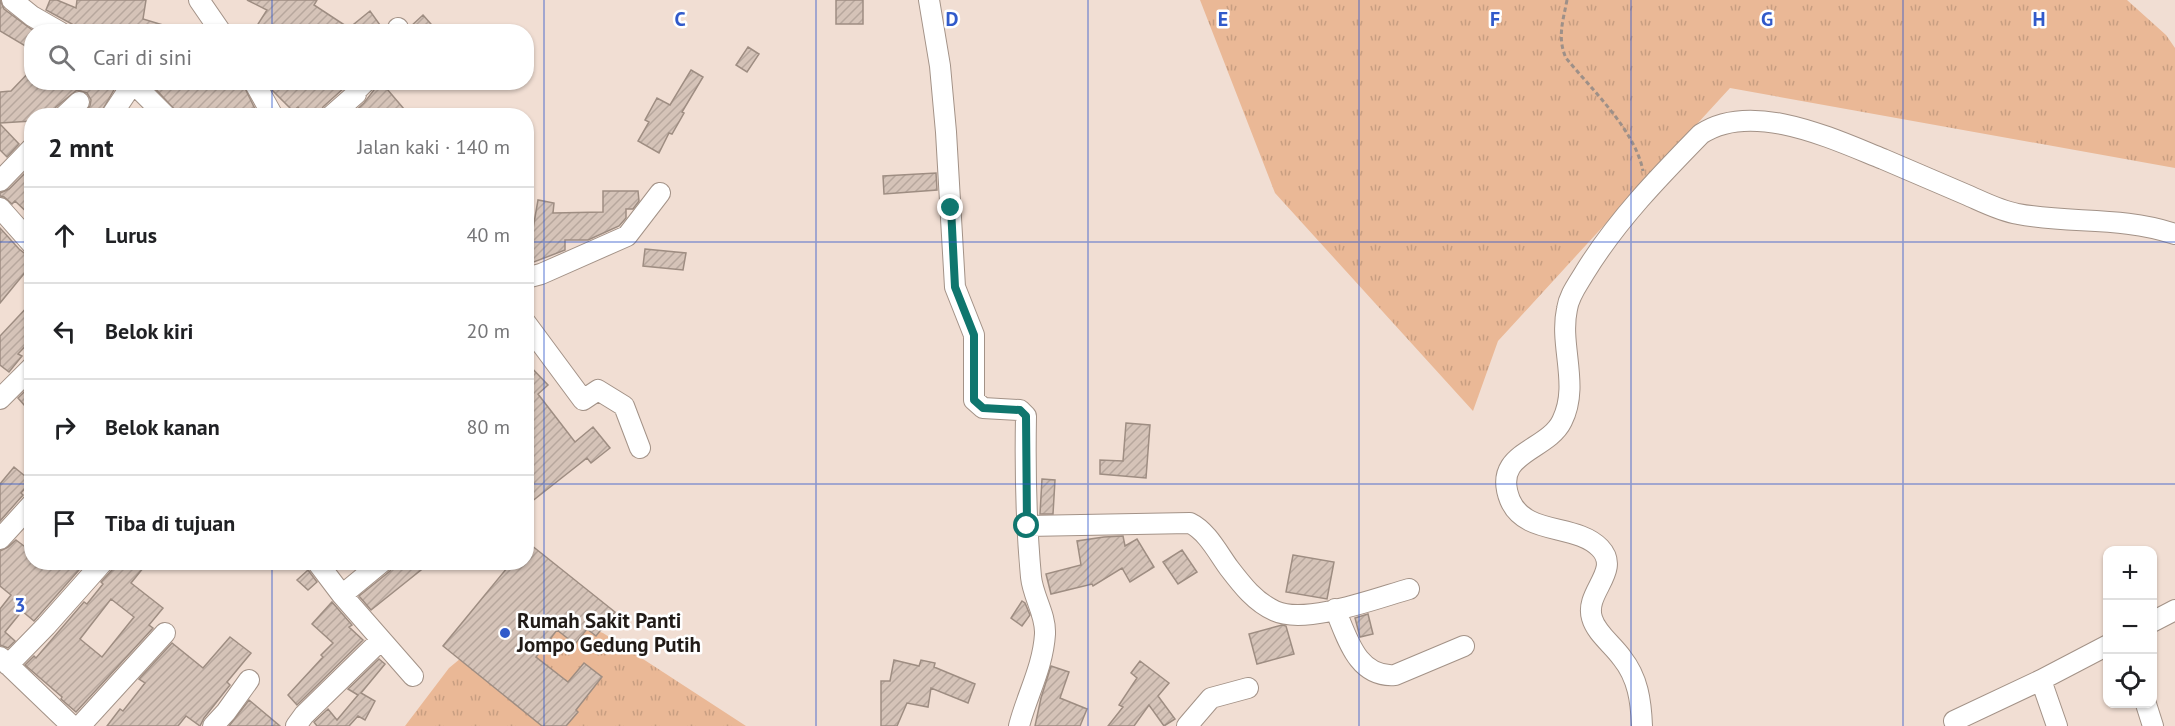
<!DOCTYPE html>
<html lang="id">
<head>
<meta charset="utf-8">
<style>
	body { margin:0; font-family:"PT Sans",sans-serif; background:#f6f6f6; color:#202124 }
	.controls { position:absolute; right:18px; bottom:18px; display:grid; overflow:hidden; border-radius:12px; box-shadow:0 2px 4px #0004 }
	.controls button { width:54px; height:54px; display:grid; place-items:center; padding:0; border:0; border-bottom:2px solid #e0e0e0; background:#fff; color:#202124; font:30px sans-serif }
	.stop { position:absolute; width:18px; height:18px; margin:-14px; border:4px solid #0f766e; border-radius:50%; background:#fff }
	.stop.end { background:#0f766e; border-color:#fff; box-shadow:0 2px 6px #0008 }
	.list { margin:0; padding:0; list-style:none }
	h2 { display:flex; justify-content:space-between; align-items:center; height:78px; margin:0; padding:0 24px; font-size:26px }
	h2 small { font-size:20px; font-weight:400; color:#757577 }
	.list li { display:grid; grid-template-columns:39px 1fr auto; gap:18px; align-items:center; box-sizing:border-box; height:96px; padding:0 24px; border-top:2px solid #e0e0e0 }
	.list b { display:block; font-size:22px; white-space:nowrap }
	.list em { font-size:20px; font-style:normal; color:#757577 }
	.icon { flex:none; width:33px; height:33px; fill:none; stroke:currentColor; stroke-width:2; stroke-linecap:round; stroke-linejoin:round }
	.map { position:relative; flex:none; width:2175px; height:726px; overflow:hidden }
	.search { position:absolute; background:#fff; box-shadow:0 2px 4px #0004; left:24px; top:24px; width:510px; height:66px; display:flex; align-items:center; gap:15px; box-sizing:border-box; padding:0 21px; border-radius:24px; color:#757577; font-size:22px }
	.panel { position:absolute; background:#fff; box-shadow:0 2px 4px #0004; left:24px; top:108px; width:510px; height:462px; border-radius:24px }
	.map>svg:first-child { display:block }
</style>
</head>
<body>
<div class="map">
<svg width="2175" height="726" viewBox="0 0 2175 726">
	<defs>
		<pattern id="grass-tufts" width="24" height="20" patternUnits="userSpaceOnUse" patternTransform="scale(1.5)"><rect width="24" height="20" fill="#eab896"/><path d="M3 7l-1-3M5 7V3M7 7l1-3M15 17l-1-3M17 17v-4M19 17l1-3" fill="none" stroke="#c89e81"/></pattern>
		<pattern id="building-hatch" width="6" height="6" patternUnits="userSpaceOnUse" patternTransform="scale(1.5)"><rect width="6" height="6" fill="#d5c3b8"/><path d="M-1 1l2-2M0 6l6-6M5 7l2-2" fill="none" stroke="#b7a79d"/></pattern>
	</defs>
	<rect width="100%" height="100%" fill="#f1ded3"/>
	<!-- grass -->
	<path fill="url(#grass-tufts)" d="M 1200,0 L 2127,0 L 2166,35 L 2175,48 L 2175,168 L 1730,88 L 1498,341 L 1473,411 L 1275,193 Z
		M 525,605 L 603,633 L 746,726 L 405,726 L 449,668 Z"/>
	<!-- building -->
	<path fill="url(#building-hatch)" stroke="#9e8d82" stroke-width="1.5" fill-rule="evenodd" d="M 0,0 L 4,9 L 35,32 L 32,32 L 32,50 L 0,31 Z
		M 50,0 L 57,0 L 76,8 L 77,0 L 146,0 L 143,19 L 173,28 L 172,32 L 72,30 L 72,24 L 46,10 Z
		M 247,0 L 317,0 L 314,5 L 349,28 L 370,11 L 385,32 L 253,32 L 267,10 Z
		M 836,0 L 863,0 L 863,24 L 836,24 Z
		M 423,15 L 438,32 L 410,32 L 410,27 Z
		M 748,47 L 759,54 L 747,72 L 736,65 Z
		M 32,69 L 32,82 L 108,82 L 115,88 L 99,116 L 82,116 L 90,106 L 91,100 L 87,93 L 77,90 L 56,107 L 52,116 L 32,116 L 32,121 L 0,123 L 0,92 L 11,91 Z
		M 691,70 L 703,77 L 682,112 L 684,113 L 672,134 L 669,133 L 659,153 L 638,141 L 649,122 L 645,120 L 657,98 L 670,105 Z
		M 149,82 L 242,82 L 257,113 L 255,116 L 186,116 L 177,112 Z
		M 268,82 L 348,82 L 345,87 L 323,107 L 319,116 L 304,116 L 298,107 L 293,111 L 272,90 Z
		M 377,82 L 381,82 L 410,116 L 350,116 L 364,103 L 374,90 Z
		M 0,124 L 19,144 L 7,157 L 0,150 Z
		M 32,166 L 32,217 L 15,201 L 12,204 L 4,197 L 0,196 L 0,193 L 9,189 Z
		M 936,173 L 937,190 L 884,194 L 883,176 Z
		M 603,191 L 638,191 L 639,201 L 633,209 L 626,209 L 626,218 L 619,226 L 588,240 L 565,240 L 565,250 L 526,265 L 526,239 L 531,240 L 538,200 L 554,203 L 553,213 L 603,212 Z
		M 0,228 L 19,249 L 32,259 L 32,264 L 0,303 Z
		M 645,249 L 686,253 L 683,270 L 643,266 Z
		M 32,302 L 32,339 L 18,354 L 22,356 L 9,372 L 0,365 L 0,336 Z
		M 526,362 L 548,385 L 538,394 L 575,442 L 593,427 L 610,448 L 591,463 L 587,458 L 526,506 Z
		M 32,384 L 32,414 L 18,398 Z
		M 1126,423 L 1150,425 L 1146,478 L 1100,474 L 1100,460 L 1123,461 Z
		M 14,467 L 31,481 L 21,493 L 23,495 L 0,521 L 0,484 Z
		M 1042,479 L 1055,480 L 1053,514 L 1040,514 Z
		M 1123,536 L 1125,546 L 1137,539 L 1154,567 L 1130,582 L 1122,568 L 1093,586 L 1092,584 L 1051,594 L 1046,574 L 1081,565 L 1077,541 L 1104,537 Z
		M 16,540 L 32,552 L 32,562 L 86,562 L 34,621 L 22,611 L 5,632 L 15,641 L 8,648 L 0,645 L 0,609 L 11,595 L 0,586 L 0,551 L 8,547 Z
		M 526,541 L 615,612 L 596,636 L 587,629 L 575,644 L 557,630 L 536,657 L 568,682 L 584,663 L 602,677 L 576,710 L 578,712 L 566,726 L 542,726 L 443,646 L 512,562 L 526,562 Z
		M 1182,550 L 1197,572 L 1178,584 L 1163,562 Z
		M 1293,555 L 1334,562 L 1327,599 L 1286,592 Z
		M 115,562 L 148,562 L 131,583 L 163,608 L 149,625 L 153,628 L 76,712 L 61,699 L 62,697 L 25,665 L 34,656 L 36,658 L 84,602 L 87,604 L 103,584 L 101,582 L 112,570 ZM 111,599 L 134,617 L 102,657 L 80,639 Z
		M 394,562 L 431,562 L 371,610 L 359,596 L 390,571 Z
		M 308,570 L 317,582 L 308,590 L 297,580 Z
		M 1022,601 L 1025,603 L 1030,615 L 1022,626 L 1011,618 Z
		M 332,602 L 352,625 L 349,627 L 363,640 L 297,705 L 288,695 L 323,657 L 321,655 L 333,643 L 312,624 Z
		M 1368,614 L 1373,634 L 1360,637 L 1355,618 Z
		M 1282,625 L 1286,626 L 1294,654 L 1257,664 L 1249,634 Z
		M 230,637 L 251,653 L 227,682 L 230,685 L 204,718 L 200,726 L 186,716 L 178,726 L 107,726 L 120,709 L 123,711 L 145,683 L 139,679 L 172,643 L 203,668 Z
		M 379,659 L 385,664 L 361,693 L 375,701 L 365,720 L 358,716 L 349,726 L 317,726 L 314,722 L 328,709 L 337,720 L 358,695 L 348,689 Z
		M 894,660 L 919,666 L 921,660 L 935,663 L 934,667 L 975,684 L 968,703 L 931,688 L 928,707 L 907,703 L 897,726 L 881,726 L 881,681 L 890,681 Z
		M 1140,661 L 1169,683 L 1158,696 L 1175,719 L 1164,726 L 1149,705 L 1134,726 L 1108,726 L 1123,707 L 1119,705 L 1137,678 L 1131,673 Z
		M 1051,666 L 1069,672 L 1060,698 L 1087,709 L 1080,726 L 1035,726 L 1041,698 Z
		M 249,700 L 255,705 L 280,726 L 229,726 Z"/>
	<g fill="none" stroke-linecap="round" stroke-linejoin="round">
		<!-- minor casing -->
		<g stroke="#a39287" stroke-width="22">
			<path id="minor" d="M 12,0 L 32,16 L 60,32
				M 199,0 L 221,32
				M 929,0 L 940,66 L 946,132 L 955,287 L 974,335 L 974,400 L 983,408 L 1020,410 L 1026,416 C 1025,470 1026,523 1031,577 C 1033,597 1046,614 1045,634 C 1043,667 1027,695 1019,726
				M 397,32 L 398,28
				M 132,82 L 166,116
				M 254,82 L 273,116
				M 64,116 L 79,102
				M 111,116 L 133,83
				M 331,116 L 356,94 L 356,91 L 365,82
				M 0,181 L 32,148
				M 0,208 L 32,244
				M 526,278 L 541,274 L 627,236 L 660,193
				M 526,323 L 583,400 L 598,390 L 624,406 L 640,448
				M 0,399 L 32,367
				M 1027,526 L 1190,523 C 1207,531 1218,553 1229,568 C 1242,585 1255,602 1275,611 C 1306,625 1377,598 1409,589
				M 0,539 L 32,504
				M 317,562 L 342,595 L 413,676
				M 342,595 L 382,562
				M 1335,609 C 1347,637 1357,678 1395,675 L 1464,646
				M 2152,622 L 2175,610
				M 0,657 L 72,726
				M 8,665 L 46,626 L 103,562
				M 2041,680 L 2057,726
				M 2146,704 L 2153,726
				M 1954,721 L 2041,680 L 2108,645
				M 80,726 L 165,633
				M 213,726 L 226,712 L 249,680
				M 296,726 L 304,715 L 381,640
				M 1187,726 L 1211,698 L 1248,688
				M 1642,726 C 1641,701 1638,678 1622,658 C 1613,645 1596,633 1592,618 C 1584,592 1622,571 1600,548 C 1576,523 1525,536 1510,500 C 1491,452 1547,452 1562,421 C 1580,385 1559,346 1567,309 C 1569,295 1578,284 1585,272 C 1617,220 1659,177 1701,134 C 1752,100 1833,139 1883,159 C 1911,171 1939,183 1967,195 C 1983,202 2000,211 2018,214 C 2070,224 2121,216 2175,234"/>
		</g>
		<!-- path -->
		<path stroke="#9e9088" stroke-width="3" stroke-dasharray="4.5 3" stroke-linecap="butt" d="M 1567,0 C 1563,21 1557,38 1566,58 C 1592,90 1635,130 1643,171"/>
		<!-- minor -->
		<use href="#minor" stroke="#fff" stroke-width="20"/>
	</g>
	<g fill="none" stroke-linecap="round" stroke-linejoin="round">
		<!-- route -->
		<path stroke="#0f766e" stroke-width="8" d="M 951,208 L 955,287 L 974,335 L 974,400 L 983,408 L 1020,410 L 1026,416 L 1027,526"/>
	</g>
	<!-- grid -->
	<path fill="none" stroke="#315aca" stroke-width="1.5" stroke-opacity="0.55" d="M 272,0 L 272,32M 544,0 L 544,726M 816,0 L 816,726M 1088,0 L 1088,726M 1359,0 L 1359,726M 1631,0 L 1631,726M 1903,0 L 1903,726M 272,82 L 272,116M 0,242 L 32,242M 526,242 L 2175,242M 0,484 L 32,484M 526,484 L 2175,484M 272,562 L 272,726"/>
	<!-- markers -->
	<circle fill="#315aca" stroke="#fff" stroke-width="2" cx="505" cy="633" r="6"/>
	<g text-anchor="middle" stroke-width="5" stroke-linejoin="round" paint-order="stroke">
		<!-- poi labels -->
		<g font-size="21" font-weight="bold" fill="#211b17" stroke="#fff" text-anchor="start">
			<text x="517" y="628">Rumah Sakit Panti<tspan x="517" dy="24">Jompo Gedung Putih</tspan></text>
		</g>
	</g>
	<g font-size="20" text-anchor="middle" font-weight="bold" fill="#315aca" stroke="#fff" stroke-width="5" stroke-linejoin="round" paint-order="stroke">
		<text x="680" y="26">C</text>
		<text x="952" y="26">D</text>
		<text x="1223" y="26">E</text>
		<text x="1495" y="26">F</text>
		<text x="1767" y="26">G</text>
		<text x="2039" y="26">H</text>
		<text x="20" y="612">3</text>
	</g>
</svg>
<div class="controls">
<button>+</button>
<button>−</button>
<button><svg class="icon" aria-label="locate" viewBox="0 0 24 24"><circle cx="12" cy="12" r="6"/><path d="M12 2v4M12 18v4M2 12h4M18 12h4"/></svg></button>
</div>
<div class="stop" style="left:1027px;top:526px"></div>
<div class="stop end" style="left:951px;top:208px"></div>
<div class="search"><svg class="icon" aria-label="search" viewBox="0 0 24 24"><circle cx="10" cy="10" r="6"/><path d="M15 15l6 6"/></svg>Cari di sini</div>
<section class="panel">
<h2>2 mnt<small>Jalan kaki · 140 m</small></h2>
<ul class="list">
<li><svg class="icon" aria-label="ahead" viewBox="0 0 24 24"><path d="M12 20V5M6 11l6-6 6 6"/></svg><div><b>Lurus</b></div><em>40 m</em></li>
<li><svg class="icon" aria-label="left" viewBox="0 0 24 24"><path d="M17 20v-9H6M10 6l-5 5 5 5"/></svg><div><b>Belok kiri</b></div><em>20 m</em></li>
<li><svg class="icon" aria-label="right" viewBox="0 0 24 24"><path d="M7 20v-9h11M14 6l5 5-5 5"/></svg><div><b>Belok kanan</b></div><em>80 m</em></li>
<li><svg class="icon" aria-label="arrive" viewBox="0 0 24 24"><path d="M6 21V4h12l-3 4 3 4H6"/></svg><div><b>Tiba di tujuan</b></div></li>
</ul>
</section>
</div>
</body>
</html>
